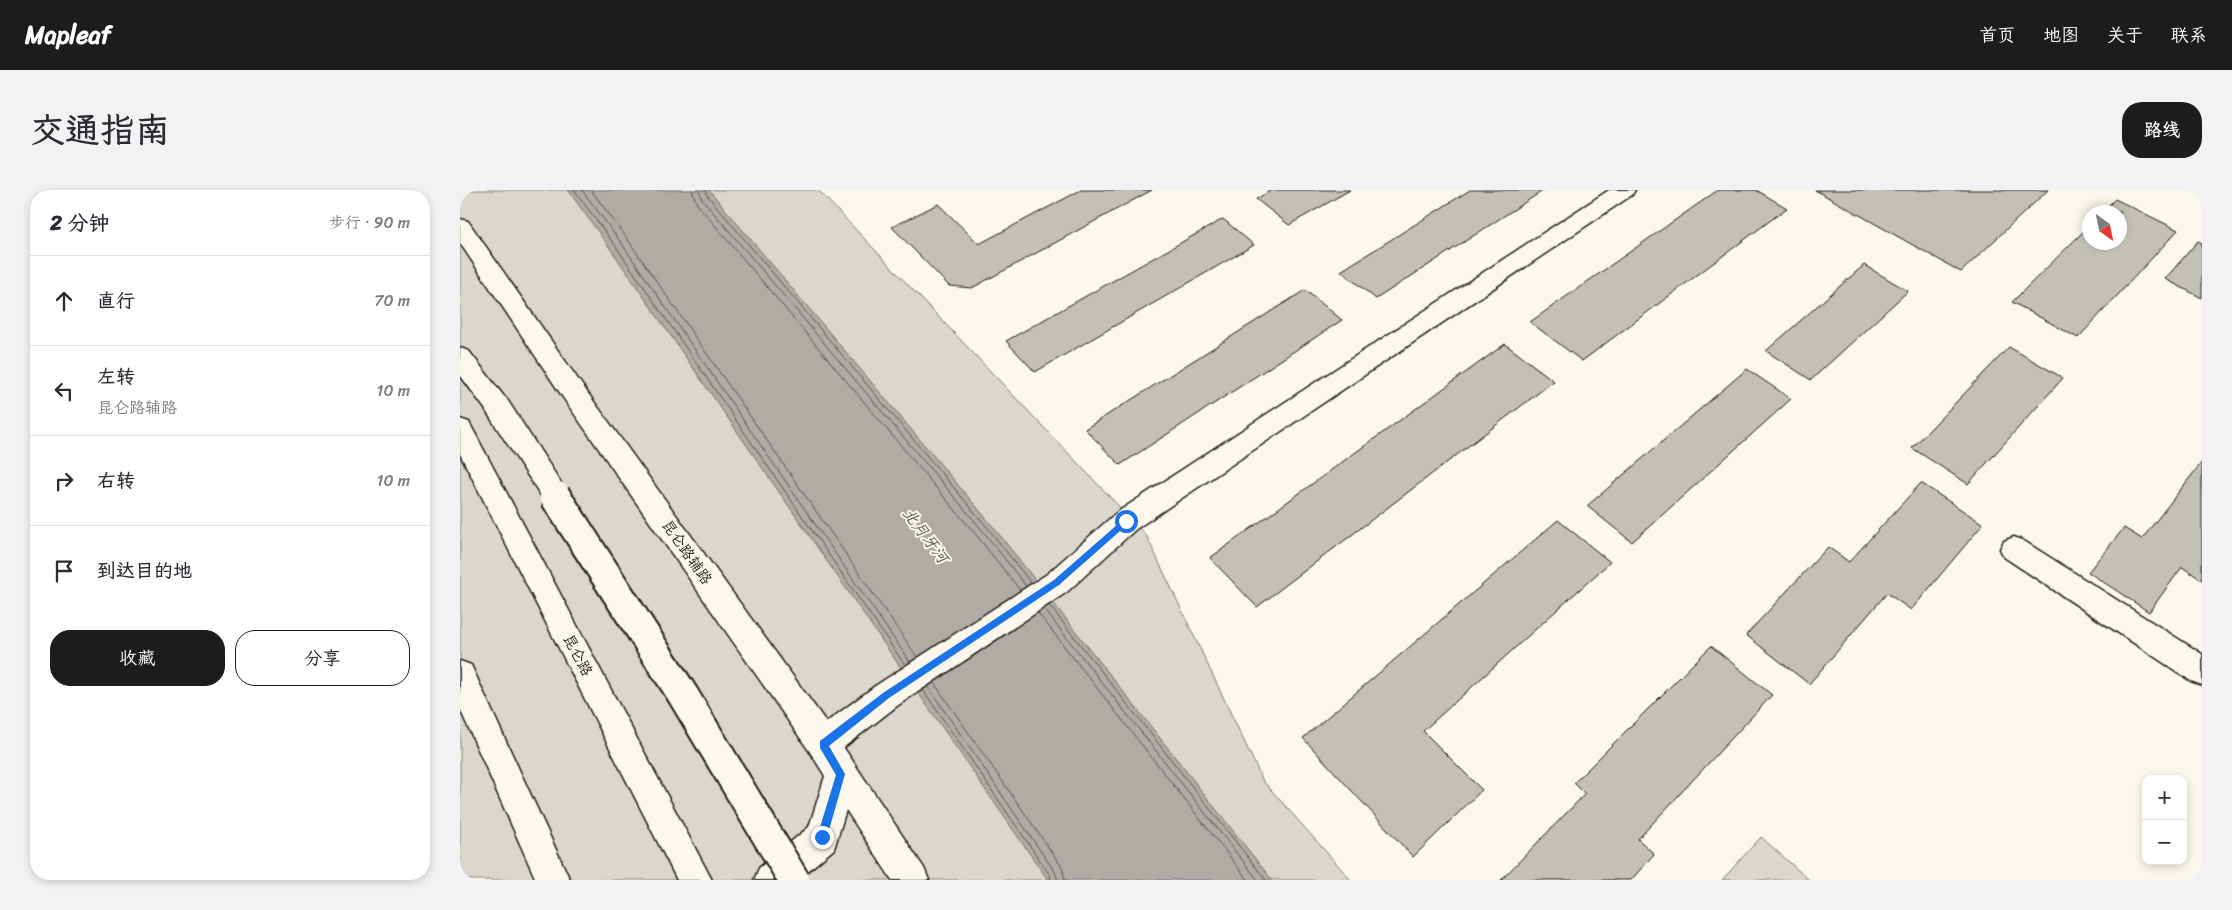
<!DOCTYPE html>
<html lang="zh">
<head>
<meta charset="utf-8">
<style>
	body { margin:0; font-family:Sriracha,"LXGW WenKai TC",sans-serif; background:#f2f2f3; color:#2b2b33 }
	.controls { position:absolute; right:15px; bottom:15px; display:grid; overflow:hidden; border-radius:10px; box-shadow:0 2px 8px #0003 }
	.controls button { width:45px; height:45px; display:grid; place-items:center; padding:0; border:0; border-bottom:1px solid #e1e1e2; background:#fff; color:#2b2b33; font:25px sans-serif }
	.compass { position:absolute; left:1622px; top:15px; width:45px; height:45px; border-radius:50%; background:#fff; box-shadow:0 2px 8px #0003; rotate:147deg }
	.stop { position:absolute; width:15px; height:15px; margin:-11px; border:4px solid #1a73e8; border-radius:50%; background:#fff }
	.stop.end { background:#1a73e8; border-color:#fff; box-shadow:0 1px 5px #0008 }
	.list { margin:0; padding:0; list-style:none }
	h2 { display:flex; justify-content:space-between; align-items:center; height:65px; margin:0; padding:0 20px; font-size:21px }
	h2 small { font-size:16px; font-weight:400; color:#7c7c81 }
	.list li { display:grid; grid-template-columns:32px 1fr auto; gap:15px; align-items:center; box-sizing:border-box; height:90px; padding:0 20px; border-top:1px solid #e1e1e2 }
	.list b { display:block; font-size:19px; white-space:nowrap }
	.list p { margin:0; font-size:16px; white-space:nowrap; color:#7c7c81 }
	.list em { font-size:16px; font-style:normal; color:#7c7c81 }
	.actions { display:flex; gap:10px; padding:15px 20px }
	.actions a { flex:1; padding:11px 0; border:1px solid #1c1c1c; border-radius:20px; text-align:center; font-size:18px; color:#1c1c1c }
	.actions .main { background:#1c1c1c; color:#fff }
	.icon { flex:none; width:28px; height:28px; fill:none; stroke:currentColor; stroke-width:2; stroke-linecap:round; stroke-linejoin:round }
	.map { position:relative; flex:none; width:1742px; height:690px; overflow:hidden; border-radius:20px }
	header { display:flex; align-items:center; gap:30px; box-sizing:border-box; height:70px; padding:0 25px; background:#1c1c1c; color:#fff }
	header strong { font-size:24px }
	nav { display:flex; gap:28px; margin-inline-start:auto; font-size:18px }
	.intro { display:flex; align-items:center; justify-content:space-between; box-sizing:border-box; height:120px; padding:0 30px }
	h1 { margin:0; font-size:35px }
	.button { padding:12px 22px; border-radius:20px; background:#1c1c1c; color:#fff; font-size:18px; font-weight:700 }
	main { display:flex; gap:30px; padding:0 30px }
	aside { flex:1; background:#fff; border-radius:20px; box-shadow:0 2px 8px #0003 }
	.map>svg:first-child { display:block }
</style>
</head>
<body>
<header>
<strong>Mapleaf</strong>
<nav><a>首页</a><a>地图</a><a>关于</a><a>联系</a></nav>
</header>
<div class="intro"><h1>交通指南</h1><a class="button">路线</a></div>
<main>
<aside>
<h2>2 分钟<small>步行 · 90 m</small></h2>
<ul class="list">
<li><svg class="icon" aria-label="ahead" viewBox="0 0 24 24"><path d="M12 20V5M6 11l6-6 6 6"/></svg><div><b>直行</b></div><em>70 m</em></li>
<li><svg class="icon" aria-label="left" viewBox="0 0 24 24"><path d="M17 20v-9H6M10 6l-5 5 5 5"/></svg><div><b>左转</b><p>昆仑路辅路</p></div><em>10 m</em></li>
<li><svg class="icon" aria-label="right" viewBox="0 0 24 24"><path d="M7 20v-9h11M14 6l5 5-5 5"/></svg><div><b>右转</b></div><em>10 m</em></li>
<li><svg class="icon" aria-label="arrive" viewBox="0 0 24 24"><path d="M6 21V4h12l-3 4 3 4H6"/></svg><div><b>到达目的地</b></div></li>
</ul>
<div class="actions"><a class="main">收藏</a><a>分享</a></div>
</aside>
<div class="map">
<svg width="1742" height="690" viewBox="0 0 1742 690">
	<rect width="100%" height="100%" fill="#fbf7ec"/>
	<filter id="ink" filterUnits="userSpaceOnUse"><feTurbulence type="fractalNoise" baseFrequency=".02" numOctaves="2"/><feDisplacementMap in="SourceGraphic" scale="10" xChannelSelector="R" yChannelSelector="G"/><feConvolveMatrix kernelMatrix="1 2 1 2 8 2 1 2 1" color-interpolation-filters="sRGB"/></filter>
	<g filter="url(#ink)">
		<!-- green -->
		<path fill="#dad7ce" stroke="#7b7a75" d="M 0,0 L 358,0 L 686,345 L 803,591 L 891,690 L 0,690 Z
			M 1301,647 L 1349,690 L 1262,690 Z"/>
		<!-- water -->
		<path fill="#afaca5" stroke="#74726e" d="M 108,0 L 249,0 L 531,334 L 812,690 L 588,690 L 152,61 Z"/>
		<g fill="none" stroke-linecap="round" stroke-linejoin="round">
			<!-- shore -->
			<path stroke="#575653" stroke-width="1" d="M 114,0 L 157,58 L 445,475
				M 122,0 L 162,54 L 450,472
				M 131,0 L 168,50 L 457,467
				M 232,0 L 237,14 L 517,346 L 560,400
				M 239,0 L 242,9 L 523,341 L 566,396
				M 246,0 L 247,5 L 527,337 L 571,393
				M 589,415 L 806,690
				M 584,419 L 798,690
				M 578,423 L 788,690
				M 474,493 L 602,677 L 605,690
				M 468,497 L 595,682 L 598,690
				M 463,500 L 590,685 L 591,690"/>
		</g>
		<!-- building -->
		<path fill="#c3c0b8" stroke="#1c1c1c" d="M 621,0 L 692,0 L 512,98 L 489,96 L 432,37 L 478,14 L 519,54 Z
			M 812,0 L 890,0 L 829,35 L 796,9 Z
			M 1010,0 L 1084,0 L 916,109 L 881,81 Z
			M 1258,0 L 1296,0 L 1327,18 L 1122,171 L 1070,132 Z
			M 1355,0 L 1588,0 L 1501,82 Z
			M 1655,9 L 1718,40 L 1618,148 L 1552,112 L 1630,35 L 1630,52 L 1660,52 L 1660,22 L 1642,22 Z
			M 763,29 L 794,55 L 575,182 L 546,151 Z
			M 1738,51 L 1742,53 L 1742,108 L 1705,89 Z
			M 1404,75 L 1448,101 L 1351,190 L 1306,161 Z
			M 845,100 L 882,130 L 660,275 L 625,239 Z
			M 1045,154 L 1094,191 L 797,417 L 750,368 Z
			M 1549,157 L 1603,188 L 1508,294 L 1452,258 Z
			M 1287,179 L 1331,209 L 1172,352 L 1127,316 Z
			M 1742,272 L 1742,390 L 1722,377 L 1689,422 L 1628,382 L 1664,338 L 1682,349 Z
			M 1461,293 L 1523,334 L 1451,420 L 1427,403 L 1349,494 L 1286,445 L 1368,357 L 1389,372 Z
			M 1098,330 L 1150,372 L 963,541 L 1022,600 L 953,667 L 843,548 Z
			M 1251,456 L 1312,505 L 1178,649 L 1194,664 L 1171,690 L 1041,690 L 1125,604 L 1114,593 Z"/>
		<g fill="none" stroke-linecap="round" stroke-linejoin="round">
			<!-- minor casing -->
			<g stroke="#1c1c1c" stroke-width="3">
				<path id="minor" d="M 1149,0 L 1175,0 L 1172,5 L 676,339 L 607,402 L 437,516 L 374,565 L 363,569 L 352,565 L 347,554 L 352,543 L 415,496 L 587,384 L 656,323 Z
					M 1554,347 L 1564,351 L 1742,464 L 1742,495 L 1731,491 L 1544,367 L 1540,359 L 1544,351 Z"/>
			</g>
			<!-- major casing -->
			<g stroke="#1c1c1c" stroke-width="3">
				<path id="major" d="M 0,29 L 8,31 L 122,195 L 374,543 L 464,678 L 469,690 L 432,690 L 386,620 L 374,659 L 337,690 L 294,690 L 299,678 L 349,637 L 365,586 L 352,565 L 104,209 L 0,53 Z"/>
			</g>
			<!-- highway casing -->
			<g stroke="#1c1c1c" stroke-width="3">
				<path id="highway" d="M 0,158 L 9,161 L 46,209 L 50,216 L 46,223 L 37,226 L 28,223 L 0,185 Z
					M 0,229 L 9,232 L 252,690 L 217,690 L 0,264 Z
					M 0,471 L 11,475 L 110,690 L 76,690 L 0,519 Z"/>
			</g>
			<!-- minor -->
			<use href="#minor" fill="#fbf7ec" fill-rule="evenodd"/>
			<!-- major -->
			<use href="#major" fill="#fbf7ec" fill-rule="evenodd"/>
			<!-- highway -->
			<use href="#highway" fill="#fbf7ec" fill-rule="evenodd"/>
			<!-- highway-bridge-far1 casing -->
			<g stroke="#1c1c1c" stroke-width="27" stroke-linecap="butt">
				<path id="highway-bridge-far1" d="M 37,216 L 96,307"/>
			</g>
			<!-- highway-bridge casing -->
			<g stroke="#1c1c1c" stroke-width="34" stroke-linecap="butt">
				<path id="highway-bridge" d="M 95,306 L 223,505 L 334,690"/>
			</g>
			<!-- highway-bridge-far1 -->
			<use href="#highway-bridge-far1" stroke="#fbf7ec" stroke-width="24"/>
			<!-- highway-bridge -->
			<use href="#highway-bridge" stroke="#fbf7ec" stroke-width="30"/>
		</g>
	</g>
	<!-- route -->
	<path fill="#1a73e8" d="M 666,327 L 670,331 L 669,333 L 599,395 L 429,508 L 369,556 L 385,584 L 367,647 L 365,650 L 358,650 L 357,647 L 376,585 L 360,558 L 360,551 L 423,503 L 594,390 Z"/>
	<g text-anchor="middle" stroke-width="4" stroke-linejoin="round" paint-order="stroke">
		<!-- street labels -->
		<g font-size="15" fill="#1c1c1c" stroke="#fbf7ec">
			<text transform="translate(227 362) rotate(55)" y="5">昆仑路辅路</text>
			<text transform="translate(118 465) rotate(62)" y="5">昆仑路</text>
		</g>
		<!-- water labels -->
		<g font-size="16" font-style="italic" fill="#575653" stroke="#fbf7ec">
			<text transform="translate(466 345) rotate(53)" y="6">北月牙河</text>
		</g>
	</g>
</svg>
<div class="controls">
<button>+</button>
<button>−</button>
</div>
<svg class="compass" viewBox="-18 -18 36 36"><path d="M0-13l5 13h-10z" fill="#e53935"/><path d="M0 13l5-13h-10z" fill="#7c7c81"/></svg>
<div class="stop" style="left:666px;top:331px"></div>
<div class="stop end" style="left:362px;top:647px"></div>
</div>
</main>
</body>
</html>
